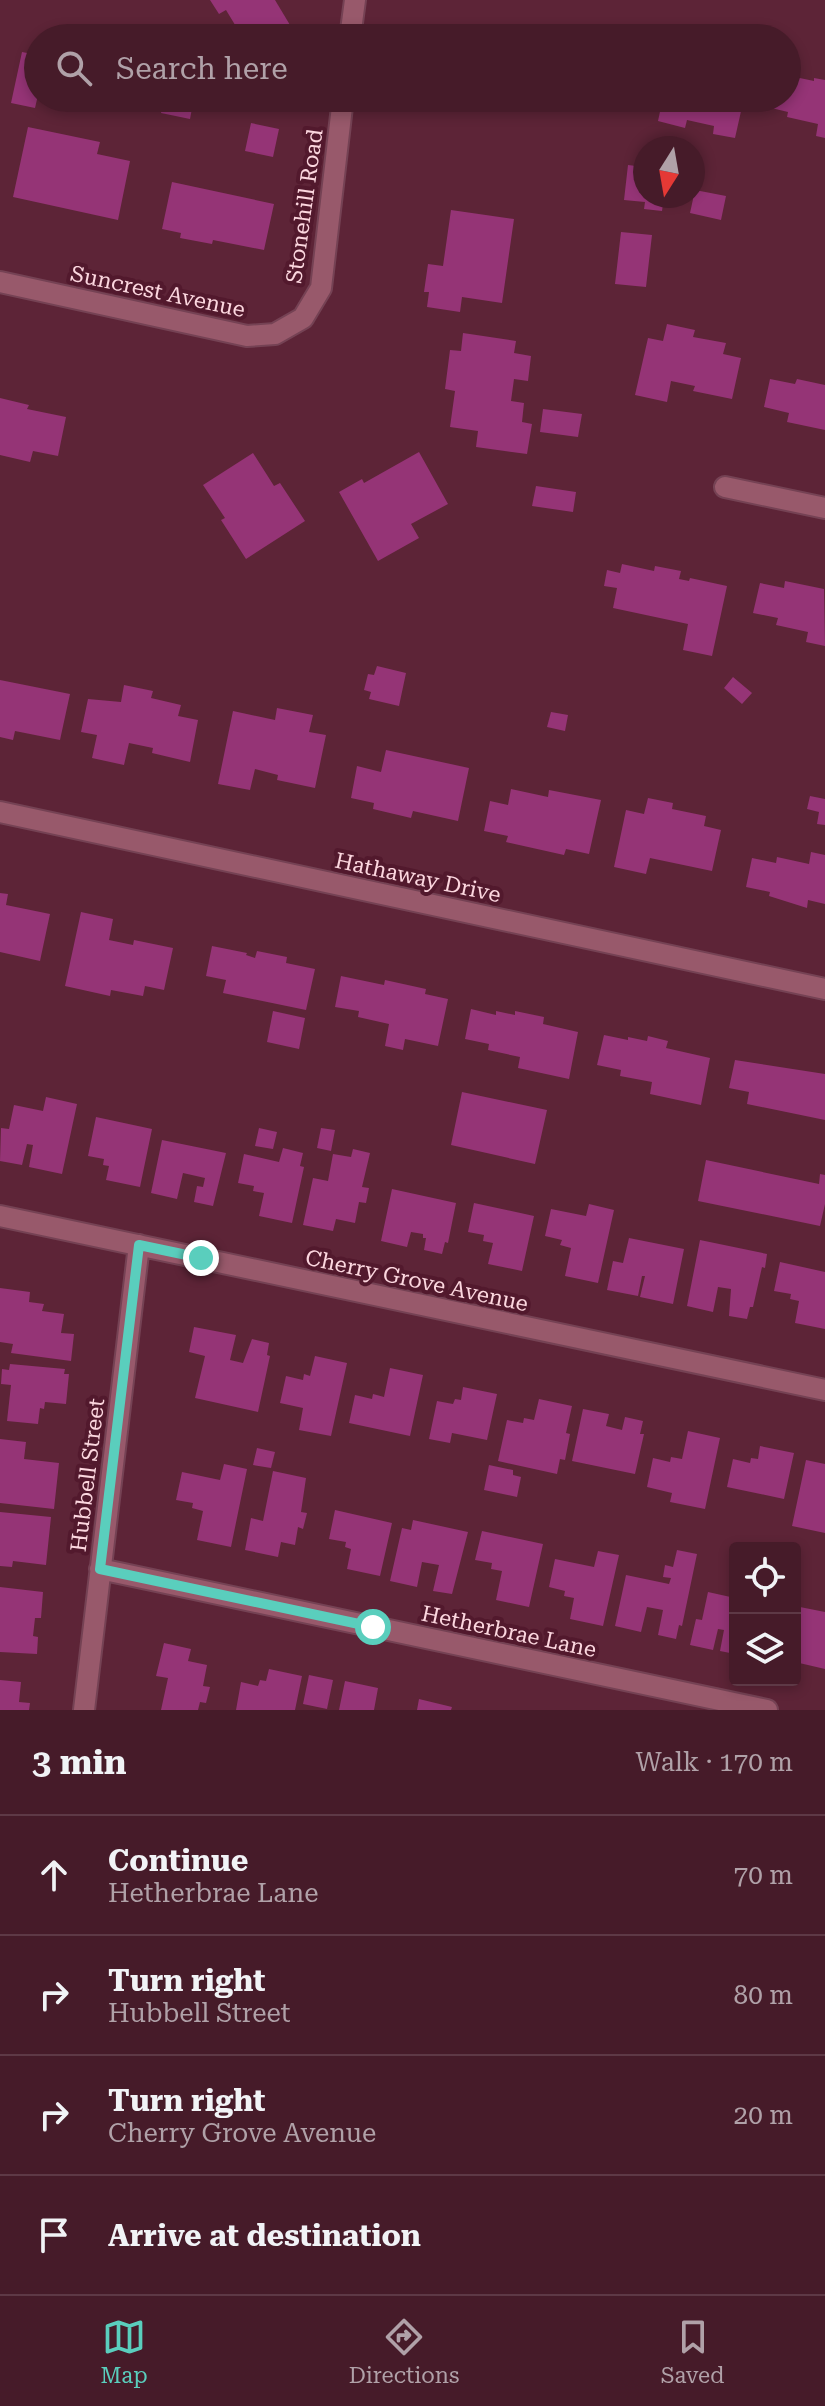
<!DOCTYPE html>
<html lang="en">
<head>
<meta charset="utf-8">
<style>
	body { margin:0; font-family:"Roboto Serif",serif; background:#502835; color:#f1f3f6 }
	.controls { position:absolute; right:24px; bottom:24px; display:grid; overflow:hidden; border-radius:8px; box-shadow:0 4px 12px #0003 }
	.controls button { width:72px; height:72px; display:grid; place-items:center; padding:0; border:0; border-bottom:2px solid #5e3946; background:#461b29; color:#f1f3f6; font:40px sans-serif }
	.compass { position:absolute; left:633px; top:136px; width:72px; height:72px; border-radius:50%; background:#461b29; box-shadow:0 4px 12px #0003; rotate:191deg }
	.stop { position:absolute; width:24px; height:24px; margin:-18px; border:6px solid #5acebd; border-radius:50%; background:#fff }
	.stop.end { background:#5acebd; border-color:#fff; box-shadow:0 2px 8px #0008 }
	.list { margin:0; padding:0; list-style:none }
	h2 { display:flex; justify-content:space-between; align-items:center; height:104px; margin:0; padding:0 32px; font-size:34px }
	h2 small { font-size:26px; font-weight:400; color:#b0a1a8 }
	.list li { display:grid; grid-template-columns:52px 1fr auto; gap:24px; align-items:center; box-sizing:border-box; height:120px; padding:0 32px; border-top:2px solid #5e3946 }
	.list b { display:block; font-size:30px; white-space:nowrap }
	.list p { margin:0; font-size:26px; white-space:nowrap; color:#b0a1a8 }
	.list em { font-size:26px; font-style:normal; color:#b0a1a8 }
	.icon { flex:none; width:44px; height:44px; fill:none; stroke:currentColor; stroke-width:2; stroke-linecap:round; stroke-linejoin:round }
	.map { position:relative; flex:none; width:825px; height:1710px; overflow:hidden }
	.search { position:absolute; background:#461b29; box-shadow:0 4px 12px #0003; left:24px; right:24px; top:24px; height:88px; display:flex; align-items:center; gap:20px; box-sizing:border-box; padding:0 28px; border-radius:44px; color:#b0a1a8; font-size:30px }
	.sheet { height:584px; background:#461b29 }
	nav { display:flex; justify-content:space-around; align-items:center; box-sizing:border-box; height:112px; border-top:2px solid #5e3946; background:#461b29; font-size:22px; color:#b0a1a8 }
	nav a { display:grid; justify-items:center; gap:4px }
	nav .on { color:#5acebd }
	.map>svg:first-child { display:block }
</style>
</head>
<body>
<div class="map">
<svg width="825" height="1710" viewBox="0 0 825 1710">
	<rect width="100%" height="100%" fill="#5d2437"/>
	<!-- building -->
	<path fill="#953476" d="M 210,0 L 275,0 L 290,25 L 269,38 L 243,38 L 226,10 L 219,14 Z
		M 22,52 L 38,55 L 38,95 L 35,108 L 11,103 Z
		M 795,77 L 814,81 L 814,78 L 825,80 L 825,138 L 816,136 L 818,124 L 787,117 L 788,112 L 763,106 L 765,98 L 787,98 L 787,80 L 794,82 Z
		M 164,98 L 194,98 L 190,119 L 161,113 Z
		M 648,98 L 744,98 L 735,138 L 713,134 L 714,126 L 687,120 L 685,128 L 658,121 L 662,102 Z
		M 251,123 L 279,129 L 273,157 L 245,151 Z
		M 28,127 L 100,142 L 97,154 L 130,161 L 118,220 L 13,197 Z
		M 628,165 L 645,167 L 645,196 L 673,196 L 672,205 L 663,204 L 662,211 L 644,209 L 645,202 L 624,200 Z
		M 172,182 L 274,204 L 264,250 L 213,240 L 212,244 L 180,238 L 181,233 L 162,229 Z
		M 695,190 L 726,196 L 721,220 L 690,213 Z
		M 451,210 L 514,219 L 502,303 L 462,297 L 460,312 L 427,307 L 429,292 L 424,292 L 428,264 L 443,266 Z
		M 621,232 L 652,235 L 646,287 L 615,284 Z
		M 667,324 L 695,330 L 693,337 L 726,343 L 723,354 L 741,358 L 732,399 L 693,391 L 695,386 L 671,381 L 667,402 L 635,395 L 648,338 L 663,341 Z
		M 463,333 L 516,341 L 514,353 L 531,356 L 528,381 L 514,379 L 511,401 L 524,403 L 522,422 L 532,424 L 527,454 L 476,447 L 478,431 L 450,427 L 455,391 L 445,389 L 450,350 L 461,351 Z
		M 770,379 L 795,384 L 797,379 L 825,385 L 825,430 L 787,422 L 789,413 L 764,407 Z
		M 0,398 L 29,405 L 27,409 L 66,417 L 58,456 L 33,451 L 30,462 L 0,455 Z
		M 543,409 L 582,414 L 578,437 L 540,432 Z
		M 419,452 L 448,504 L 411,524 L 419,538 L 378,561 L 339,492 L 362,479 L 364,483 Z
		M 253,453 L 274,486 L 280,483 L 305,521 L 246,559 L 221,520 L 225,518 L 203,485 Z
		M 536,486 L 576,492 L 573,512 L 532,506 Z
		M 622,564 L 654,571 L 655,566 L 681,571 L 679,579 L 689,581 L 690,578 L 727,586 L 712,656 L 683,650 L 688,624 L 613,608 L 617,588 L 604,586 L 607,570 L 620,573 Z
		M 785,581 L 824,589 L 825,646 L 806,642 L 808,632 L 776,625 L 778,618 L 753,613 L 760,583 L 784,588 Z
		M 377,666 L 406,673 L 399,706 L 369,699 L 371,692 L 364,690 L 368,674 L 374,675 Z
		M 733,677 L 752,693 L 742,704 L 724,688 Z
		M 0,680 L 70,694 L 60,740 L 15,731 L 13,740 L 0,737 Z
		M 124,685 L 153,691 L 151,698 L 181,705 L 178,716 L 198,720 L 190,762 L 152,753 L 153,748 L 129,743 L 124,765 L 92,758 L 97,735 L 81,732 L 88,699 L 121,702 Z
		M 277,708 L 313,715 L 309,732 L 326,735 L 315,788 L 277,780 L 278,775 L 255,769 L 250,790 L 218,784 L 233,711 L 275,720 Z
		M 551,712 L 568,715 L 565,731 L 547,727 Z
		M 386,750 L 469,768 L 458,821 L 413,811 L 411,818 L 373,809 L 374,803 L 351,798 L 357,766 L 381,772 Z
		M 511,789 L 548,797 L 549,790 L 601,800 L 589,854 L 566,849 L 564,855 L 506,842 L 508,836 L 484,831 L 490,801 L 508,805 Z
		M 810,796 L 825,799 L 825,825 L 817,824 L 819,812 L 807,809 Z
		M 648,798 L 673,803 L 672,809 L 706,816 L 704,826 L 721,830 L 712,871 L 650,858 L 646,874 L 614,867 L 626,810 L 644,814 Z
		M 811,852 L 825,855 L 825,904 L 808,900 L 807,908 L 769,896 L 770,892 L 746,887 L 752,858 L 776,863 L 777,857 L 809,864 Z
		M 0,893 L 8,894 L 6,905 L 50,914 L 40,961 L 0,952 Z
		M 81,912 L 113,919 L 109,940 L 133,945 L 134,940 L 173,948 L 164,990 L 145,986 L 143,996 L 111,990 L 110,996 L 65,986 Z
		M 212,946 L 247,953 L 246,955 L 255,958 L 257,951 L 287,957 L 286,963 L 315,969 L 306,1010 L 223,993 L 226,980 L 206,976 Z
		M 341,976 L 384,985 L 385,980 L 426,989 L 425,994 L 448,999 L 438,1046 L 405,1039 L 403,1050 L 385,1046 L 389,1024 L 358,1017 L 359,1011 L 335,1007 Z
		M 471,1009 L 496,1015 L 496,1011 L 515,1015 L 515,1011 L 544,1017 L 543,1024 L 578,1032 L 569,1079 L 518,1068 L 520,1057 L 488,1050 L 489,1044 L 465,1039 Z
		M 273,1011 L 305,1018 L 299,1049 L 267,1042 Z
		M 604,1035 L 628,1040 L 628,1037 L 647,1041 L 648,1036 L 668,1041 L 666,1048 L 710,1058 L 701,1105 L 650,1094 L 652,1082 L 620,1076 L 621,1070 L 597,1065 Z
		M 735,1060 L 825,1074 L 825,1120 L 747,1104 L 749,1092 L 729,1088 Z
		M 462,1092 L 547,1110 L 535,1164 L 451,1145 Z
		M 46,1097 L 77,1104 L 62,1174 L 29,1167 L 33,1145 L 27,1144 L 22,1165 L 0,1161 L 1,1128 L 9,1129 L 14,1105 L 43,1111 Z
		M 96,1117 L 152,1129 L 140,1187 L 106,1180 L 109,1166 L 103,1165 L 104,1159 L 88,1156 Z
		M 259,1128 L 277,1132 L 273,1149 L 255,1146 Z
		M 321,1128 L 335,1130 L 331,1151 L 317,1148 Z
		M 162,1140 L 226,1153 L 213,1206 L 194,1202 L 197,1186 L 203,1187 L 205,1178 L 183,1173 L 177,1199 L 151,1193 Z
		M 283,1148 L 303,1153 L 300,1166 L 304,1167 L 292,1223 L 259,1216 L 264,1193 L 253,1191 L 254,1186 L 238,1183 L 244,1154 L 279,1162 Z
		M 353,1149 L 370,1153 L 362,1187 L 369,1188 L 366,1203 L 359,1202 L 355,1223 L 336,1219 L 333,1231 L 303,1225 L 313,1178 L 328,1181 L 333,1154 L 351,1157 Z
		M 706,1160 L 819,1184 L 820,1174 L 825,1175 L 825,1204 L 820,1226 L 698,1201 Z
		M 392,1189 L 456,1203 L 448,1243 L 445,1242 L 442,1254 L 424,1250 L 426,1238 L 423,1238 L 423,1234 L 411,1232 L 407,1247 L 381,1241 Z
		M 474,1203 L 534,1216 L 522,1271 L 488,1264 L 493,1243 L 483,1241 L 484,1235 L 468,1232 Z
		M 589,1204 L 614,1210 L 598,1283 L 565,1276 L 571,1248 L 560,1245 L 562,1240 L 545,1236 L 551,1209 L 586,1216 Z
		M 629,1238 L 684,1249 L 673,1304 L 640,1297 L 645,1276 L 642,1276 L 638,1296 L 607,1290 L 613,1261 L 623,1263 Z
		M 700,1240 L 767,1254 L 765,1268 L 762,1267 L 753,1307 L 750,1307 L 747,1319 L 729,1316 L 731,1289 L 718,1287 L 713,1312 L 687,1306 Z
		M 780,1262 L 825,1272 L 825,1329 L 795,1323 L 799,1301 L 790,1299 L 791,1294 L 774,1291 Z
		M 0,1288 L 30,1292 L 29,1302 L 44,1304 L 42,1311 L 64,1314 L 61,1333 L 74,1334 L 71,1361 L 11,1353 L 13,1344 L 0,1342 Z
		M 194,1327 L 236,1335 L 230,1360 L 243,1363 L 252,1339 L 269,1343 L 267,1355 L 270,1356 L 258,1412 L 195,1398 L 205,1356 L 189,1352 Z
		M 315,1356 L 347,1363 L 331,1436 L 299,1430 L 303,1408 L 280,1403 L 286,1376 L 303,1380 L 304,1374 L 310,1376 Z
		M 10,1364 L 65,1369 L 64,1374 L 69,1374 L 66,1404 L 45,1402 L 44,1409 L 40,1408 L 38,1424 L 7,1421 L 11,1385 L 1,1384 L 2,1369 L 9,1370 Z
		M 390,1368 L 423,1375 L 410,1436 L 349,1423 L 355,1395 L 372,1399 L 373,1394 L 384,1397 Z
		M 463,1387 L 497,1394 L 487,1440 L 452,1433 L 450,1443 L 429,1439 L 437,1401 L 453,1404 L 455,1399 L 461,1400 Z
		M 539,1399 L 572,1406 L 566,1433 L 570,1434 L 565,1460 L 560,1459 L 557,1474 L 498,1461 L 507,1420 L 523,1423 L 524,1418 L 534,1420 Z
		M 583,1409 L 609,1414 L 606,1426 L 622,1430 L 625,1417 L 643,1421 L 640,1434 L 644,1434 L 635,1474 L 572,1461 Z
		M 688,1431 L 720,1438 L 705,1509 L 670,1502 L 672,1493 L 647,1487 L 653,1458 L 670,1462 L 671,1457 L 682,1459 Z
		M 0,1439 L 26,1442 L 24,1459 L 59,1463 L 54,1509 L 0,1503 Z
		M 760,1446 L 794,1453 L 784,1499 L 727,1487 L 733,1459 L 750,1463 L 751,1458 L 758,1459 Z
		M 257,1448 L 275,1452 L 271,1468 L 253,1465 Z
		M 806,1460 L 825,1464 L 825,1533 L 792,1526 Z
		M 224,1464 L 247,1469 L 231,1547 L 197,1540 L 203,1511 L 192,1508 L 193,1503 L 176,1500 L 182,1472 L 220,1480 Z
		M 489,1465 L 513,1470 L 513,1475 L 521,1477 L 517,1497 L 484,1490 Z
		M 273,1471 L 306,1478 L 301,1512 L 307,1513 L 303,1529 L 298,1527 L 295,1545 L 281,1542 L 278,1557 L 245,1550 L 251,1518 L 263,1521 Z
		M 335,1510 L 392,1523 L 380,1576 L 347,1569 L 351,1549 L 345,1547 L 346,1542 L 329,1539 Z
		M 0,1512 L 51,1517 L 46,1565 L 13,1561 L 12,1567 L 0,1566 Z
		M 413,1520 L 468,1532 L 452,1594 L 433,1591 L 439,1565 L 422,1562 L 417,1587 L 390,1581 L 402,1528 L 411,1530 Z
		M 482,1531 L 543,1544 L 529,1607 L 496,1600 L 502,1571 L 491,1569 L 492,1563 L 475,1560 Z
		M 677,1550 L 697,1554 L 682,1626 L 679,1625 L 676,1639 L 658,1635 L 663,1610 L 647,1607 L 641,1632 L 615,1626 L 626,1575 L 669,1584 L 671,1578 L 663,1577 L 665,1565 L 673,1567 Z
		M 598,1551 L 619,1555 L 603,1626 L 570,1619 L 574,1598 L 564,1596 L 565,1591 L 549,1587 L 555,1559 L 594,1567 Z
		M 0,1587 L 43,1592 L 41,1618 L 35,1618 L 33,1636 L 38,1637 L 37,1654 L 0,1652 Z
		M 708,1592 L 735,1598 L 735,1654 L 720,1651 L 724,1630 L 718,1629 L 713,1650 L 690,1645 L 696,1619 L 702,1620 Z
		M 795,1606 L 825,1612 L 825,1669 L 795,1662 L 800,1641 L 795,1640 Z
		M 164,1643 L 191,1649 L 188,1661 L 207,1665 L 203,1686 L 210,1687 L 206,1703 L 200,1702 L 198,1710 L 161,1710 L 168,1678 L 156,1676 Z
		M 269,1669 L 302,1676 L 295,1710 L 236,1710 L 241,1682 L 258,1686 L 260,1680 L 266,1681 Z
		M 309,1675 L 333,1680 L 327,1709 L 303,1704 Z
		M 0,1680 L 21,1682 L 19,1702 L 30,1703 L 29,1710 L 0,1710 Z
		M 345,1681 L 378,1688 L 374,1710 L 339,1710 Z
		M 419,1699 L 452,1707 L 451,1710 L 417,1710 Z"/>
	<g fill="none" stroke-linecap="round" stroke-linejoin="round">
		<!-- street casing -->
		<g stroke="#754254" stroke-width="24">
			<path id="street" d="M 350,38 L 355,0
				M 0,282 L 247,336 L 275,334 L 303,318 L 321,288 L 343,98
				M 725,487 L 825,508
				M 0,812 L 825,989
				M 0,1216 L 825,1390
				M 100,1569 L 767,1710
				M 84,1710 L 139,1245"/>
		</g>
		<!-- street -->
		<use href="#street" stroke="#98596b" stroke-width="20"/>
	</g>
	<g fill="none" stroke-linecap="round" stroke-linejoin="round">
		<!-- route -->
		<path stroke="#5acebd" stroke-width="10" d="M 201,1258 L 139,1245 L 100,1569 L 373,1627"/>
	</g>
	<g text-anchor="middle" stroke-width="8" stroke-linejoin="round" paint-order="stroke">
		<!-- street labels -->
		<g font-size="22" fill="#fcd7df" stroke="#52192d">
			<text transform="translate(304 206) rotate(-82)" y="8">Stonehill Road</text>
			<text transform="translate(158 291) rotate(12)" y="8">Suncrest Avenue</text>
			<text transform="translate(418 877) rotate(12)" y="8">Hathaway Drive</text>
			<text transform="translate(417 1280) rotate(12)" y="8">Cherry Grove Avenue</text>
			<text transform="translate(87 1475) rotate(-83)" y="8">Hubbell Street</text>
			<text transform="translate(509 1631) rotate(12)" y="8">Hetherbrae Lane</text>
		</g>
	</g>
</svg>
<div class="controls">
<button><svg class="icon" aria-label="locate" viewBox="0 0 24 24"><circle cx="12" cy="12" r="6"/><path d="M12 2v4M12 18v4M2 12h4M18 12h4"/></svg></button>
<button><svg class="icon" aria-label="layers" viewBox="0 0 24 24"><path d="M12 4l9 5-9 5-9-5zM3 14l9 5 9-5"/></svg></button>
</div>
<svg class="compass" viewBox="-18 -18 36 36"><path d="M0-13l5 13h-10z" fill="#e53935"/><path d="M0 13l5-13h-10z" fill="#b0a1a8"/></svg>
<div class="stop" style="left:373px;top:1627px"></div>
<div class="stop end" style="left:201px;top:1258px"></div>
<div class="search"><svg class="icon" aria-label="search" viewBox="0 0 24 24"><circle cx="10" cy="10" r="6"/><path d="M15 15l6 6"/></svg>Search here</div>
</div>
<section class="sheet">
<h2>3 min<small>Walk · 170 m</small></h2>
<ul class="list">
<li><svg class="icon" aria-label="ahead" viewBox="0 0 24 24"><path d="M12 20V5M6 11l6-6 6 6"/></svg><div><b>Continue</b><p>Hetherbrae Lane</p></div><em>70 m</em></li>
<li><svg class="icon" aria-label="right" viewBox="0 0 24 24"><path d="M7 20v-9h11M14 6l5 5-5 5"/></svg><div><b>Turn right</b><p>Hubbell Street</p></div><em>80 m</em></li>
<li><svg class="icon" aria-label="right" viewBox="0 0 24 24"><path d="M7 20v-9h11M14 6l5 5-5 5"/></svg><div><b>Turn right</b><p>Cherry Grove Avenue</p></div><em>20 m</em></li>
<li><svg class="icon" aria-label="arrive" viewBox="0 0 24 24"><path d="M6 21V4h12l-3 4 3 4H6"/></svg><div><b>Arrive at destination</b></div></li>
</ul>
</section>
<nav>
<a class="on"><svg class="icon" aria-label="map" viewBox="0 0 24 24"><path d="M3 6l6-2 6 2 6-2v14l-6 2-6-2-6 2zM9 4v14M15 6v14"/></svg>Map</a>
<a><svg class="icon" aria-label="directions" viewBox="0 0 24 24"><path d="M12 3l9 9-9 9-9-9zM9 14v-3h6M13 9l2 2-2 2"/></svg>Directions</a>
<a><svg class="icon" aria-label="saved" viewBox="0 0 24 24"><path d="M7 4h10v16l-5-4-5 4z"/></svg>Saved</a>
</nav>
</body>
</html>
